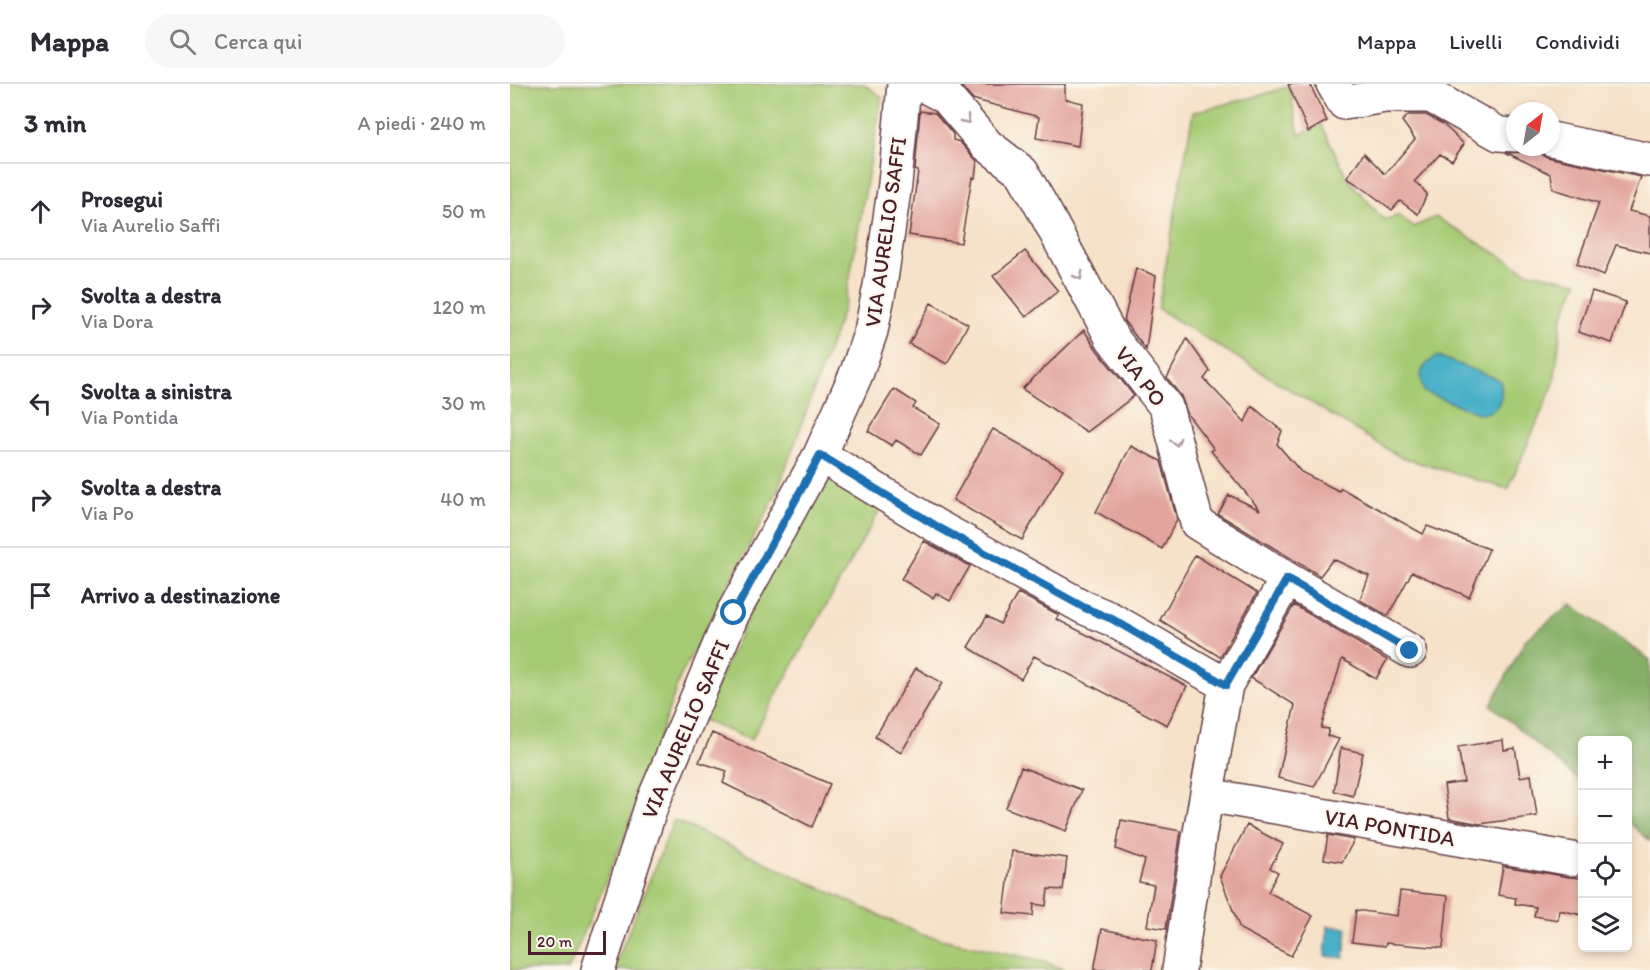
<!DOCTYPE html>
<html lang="it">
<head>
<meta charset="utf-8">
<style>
	body { margin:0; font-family:Itim,sans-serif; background:#f7f7f7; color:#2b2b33 }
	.controls { position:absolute; right:18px; bottom:18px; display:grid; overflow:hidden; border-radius:9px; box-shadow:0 3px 9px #0003 }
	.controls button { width:54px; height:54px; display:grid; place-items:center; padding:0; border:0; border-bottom:2px solid #e1e1e2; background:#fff; color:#2b2b33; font:30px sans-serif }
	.compass { position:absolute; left:996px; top:18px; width:54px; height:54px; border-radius:50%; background:#fff; box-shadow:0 3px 9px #0003; rotate:31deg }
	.scale { position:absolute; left:18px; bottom:15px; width:78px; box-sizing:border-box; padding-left:6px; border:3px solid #4a1f2b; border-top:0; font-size:16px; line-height:21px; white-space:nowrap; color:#4a1f2b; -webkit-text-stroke:4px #fbf7ec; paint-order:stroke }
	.stop { position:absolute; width:18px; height:18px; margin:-14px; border:4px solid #1f6fb2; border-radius:50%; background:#fff }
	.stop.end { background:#1f6fb2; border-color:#fff; box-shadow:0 2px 6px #0008 }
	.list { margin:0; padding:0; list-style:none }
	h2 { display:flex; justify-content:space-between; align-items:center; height:78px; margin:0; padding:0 24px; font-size:26px }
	h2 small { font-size:20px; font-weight:400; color:#7c7c81 }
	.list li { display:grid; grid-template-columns:39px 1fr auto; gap:18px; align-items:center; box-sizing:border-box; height:96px; padding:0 24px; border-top:2px solid #e1e1e2 }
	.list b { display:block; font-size:22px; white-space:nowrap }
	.list p { margin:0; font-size:20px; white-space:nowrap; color:#7c7c81 }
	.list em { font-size:20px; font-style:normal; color:#7c7c81 }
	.icon { flex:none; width:33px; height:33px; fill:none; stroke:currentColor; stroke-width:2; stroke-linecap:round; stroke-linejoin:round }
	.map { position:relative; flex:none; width:1140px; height:886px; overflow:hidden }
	header { display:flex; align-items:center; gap:36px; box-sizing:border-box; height:84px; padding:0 30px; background:#fff; border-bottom:2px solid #e1e1e2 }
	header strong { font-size:28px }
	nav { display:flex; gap:33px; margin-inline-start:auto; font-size:21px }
	.search { width:420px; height:54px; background:#f7f7f7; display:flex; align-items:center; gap:15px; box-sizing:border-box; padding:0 21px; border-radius:33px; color:#7c7c81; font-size:22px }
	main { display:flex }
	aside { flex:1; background:#fff }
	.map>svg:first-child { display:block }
</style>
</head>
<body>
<header>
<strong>Mappa</strong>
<div class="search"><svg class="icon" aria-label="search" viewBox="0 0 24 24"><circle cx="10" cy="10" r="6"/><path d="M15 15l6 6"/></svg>Cerca qui</div>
<nav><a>Mappa</a><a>Livelli</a><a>Condividi</a></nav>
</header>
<main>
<aside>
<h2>3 min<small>A piedi · 240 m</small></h2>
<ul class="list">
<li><svg class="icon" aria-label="ahead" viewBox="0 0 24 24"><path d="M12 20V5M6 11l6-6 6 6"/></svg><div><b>Prosegui</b><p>Via Aurelio Saffi</p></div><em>50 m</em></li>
<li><svg class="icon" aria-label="right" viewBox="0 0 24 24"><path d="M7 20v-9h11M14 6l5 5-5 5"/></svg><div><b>Svolta a destra</b><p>Via Dora</p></div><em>120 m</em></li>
<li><svg class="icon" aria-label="left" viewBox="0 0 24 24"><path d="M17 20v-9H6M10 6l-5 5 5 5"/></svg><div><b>Svolta a sinistra</b><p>Via Pontida</p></div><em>30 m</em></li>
<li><svg class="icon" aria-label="right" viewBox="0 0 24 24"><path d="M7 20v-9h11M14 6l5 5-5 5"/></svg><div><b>Svolta a destra</b><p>Via Po</p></div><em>40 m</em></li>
<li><svg class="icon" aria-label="arrive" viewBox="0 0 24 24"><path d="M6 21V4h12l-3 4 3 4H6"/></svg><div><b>Arrivo a destinazione</b></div></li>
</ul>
</aside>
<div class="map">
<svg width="1140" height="886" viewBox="0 0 1140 886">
	<rect width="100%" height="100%" fill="#fbf7ec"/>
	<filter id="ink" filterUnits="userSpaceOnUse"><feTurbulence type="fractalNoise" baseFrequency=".0167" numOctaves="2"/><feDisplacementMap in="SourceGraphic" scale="12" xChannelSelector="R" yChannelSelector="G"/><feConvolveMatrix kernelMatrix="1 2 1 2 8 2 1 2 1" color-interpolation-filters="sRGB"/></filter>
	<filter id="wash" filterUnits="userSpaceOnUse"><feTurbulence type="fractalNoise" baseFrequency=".008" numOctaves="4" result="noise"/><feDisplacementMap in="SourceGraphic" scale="24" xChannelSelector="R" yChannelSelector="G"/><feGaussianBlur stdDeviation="1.35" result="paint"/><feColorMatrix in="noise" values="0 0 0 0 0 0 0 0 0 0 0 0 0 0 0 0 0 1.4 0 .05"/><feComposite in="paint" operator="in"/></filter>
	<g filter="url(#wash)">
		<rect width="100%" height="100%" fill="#f6e2c9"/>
		<!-- green -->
		<path fill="#a7cb75" stroke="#787550" stroke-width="1.5" d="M 0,0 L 354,0 L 372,13 L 335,220 L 266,411 L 170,593 L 114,754 L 58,886 L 0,886 Z
			M 779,2 L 789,51 L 811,40 L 838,95 L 874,136 L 889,131 L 903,143 L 926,133 L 1015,187 L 1067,198 L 1052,235 L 1044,299 L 998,405 L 890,373 L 648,225 L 683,28 L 752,11 Z
			M 313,382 L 373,420 L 241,656 L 191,635 L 260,485 Z
			M 164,736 L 412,851 L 534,877 L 554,886 L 103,886 Z"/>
		<!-- forest -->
		<path fill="#85af66" stroke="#686748" stroke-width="1.5" d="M 1061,520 L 1140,576 L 1140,757 L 1118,738 L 1118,656 L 1072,656 L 1072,699 L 981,621 L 1016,555 Z"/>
		<!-- water -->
		<path fill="#49b0c8" stroke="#4a687a" stroke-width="1.5" d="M 927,272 L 990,296 C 994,312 991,328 971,330 L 914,308 C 907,289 912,282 927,272 Z
			M 818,842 L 837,844 L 834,874 L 815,872 Z"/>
		<g id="blocks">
			<!-- building -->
			<path fill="#e2a59e" d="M 449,0 L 555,0 L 555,15 L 573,19 L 568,62 L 526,54 L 529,33 L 462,15 Z
				M 778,0 L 800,0 L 817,37 L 798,48 Z
				M 410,27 L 425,29 L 443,50 L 443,56 L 450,58 L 467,77 L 465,94 L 462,93 L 451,159 L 399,151 L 408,87 L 405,86 Z
				M 899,31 L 916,31 L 933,40 L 954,60 L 942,77 L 930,70 L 905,97 L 917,110 L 908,130 L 890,117 L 882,126 L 853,104 L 837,94 L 854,69 L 875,90 L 905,55 L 892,37 Z
				M 1017,65 L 1026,65 L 1029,69 L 1037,73 L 1131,93 L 1119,127 L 1140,132 L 1140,169 L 1106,161 L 1094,191 L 1067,180 L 1089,119 L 1043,105 L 1041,90 L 997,69 L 1013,68 Z
				M 515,167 L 548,207 L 516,233 L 483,192 Z
				M 626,184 L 646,192 L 636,266 L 614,237 Z
				M 1082,207 L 1116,218 L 1102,259 L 1068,248 Z
				M 421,219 L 458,240 L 437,280 L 399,260 Z
				M 574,246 L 587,266 L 624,312 L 577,348 L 512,305 Z
				M 677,255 L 700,287 L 694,295 L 735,338 L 742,322 L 772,347 L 767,360 L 791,388 L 829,407 L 831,404 L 913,450 L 917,442 L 979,465 L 959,513 L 902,488 L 878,532 L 850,516 L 859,492 L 823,475 L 810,492 L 708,430 L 719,411 L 750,426 L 701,367 L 704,365 L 678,331 L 671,312 L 657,294 Z
				M 384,305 L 406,319 L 403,324 L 430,340 L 411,371 L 386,356 L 382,362 L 358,347 Z
				M 483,345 L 553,385 L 512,456 L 443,416 Z
				M 621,362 L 651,377 L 667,435 L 652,465 L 586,428 Z
				M 414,457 L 460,482 L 440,517 L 426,509 L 423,514 L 391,495 Z
				M 685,471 L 747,509 L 710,573 L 650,536 Z
				M 508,509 L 549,531 L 546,535 L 677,602 L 657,641 L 524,572 L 511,595 L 458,563 L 477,532 L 490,540 Z
				M 784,521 L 877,576 L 866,595 L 832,575 L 811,644 L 819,645 L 817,652 L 829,655 L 804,703 L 768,694 L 785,621 L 741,594 Z
				M 406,584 L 432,599 L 391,669 L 365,653 Z
				M 202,649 L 320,700 L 302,743 L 213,699 L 217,687 L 189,678 Z
				M 993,656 L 994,666 L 1005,664 L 1010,693 L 1021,691 L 1027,732 L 970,740 L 939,734 L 934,701 L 954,698 L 948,663 Z
				M 831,664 L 853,669 L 843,712 L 824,707 Z
				M 511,683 L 572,706 L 556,747 L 496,724 Z
				M 611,736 L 671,747 L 656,845 L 637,842 L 644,801 L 629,798 L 635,776 L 606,765 Z
				M 737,741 L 773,760 L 760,784 L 768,788 L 758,808 L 803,832 L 781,872 L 730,845 L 710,792 Z
				M 818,751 L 844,756 L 832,778 L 814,775 Z
				M 502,767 L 557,774 L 553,806 L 538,805 L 536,822 L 524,820 L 523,832 L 494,829 Z
				M 993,782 L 1059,793 L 1072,794 L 1072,831 L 1049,826 L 1048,836 L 1024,832 L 1026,823 L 1005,820 L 1006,814 L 988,811 Z
				M 890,807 L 938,812 L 933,864 L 876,859 L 875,862 L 842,858 L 846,826 L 887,832 Z
				M 592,845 L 647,856 L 642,886 L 584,886 Z"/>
		</g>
	</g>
	<g filter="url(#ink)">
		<use href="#blocks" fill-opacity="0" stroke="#643c43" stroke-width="1.5"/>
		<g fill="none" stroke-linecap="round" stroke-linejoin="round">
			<!-- minor casing -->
			<g stroke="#643c43" stroke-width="36">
				<path id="minor" d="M 411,0 L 436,13 L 477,61 L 512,88 L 536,130 L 602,254 L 656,323 L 687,439 L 777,495 L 900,567
					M 823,0 L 834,19 L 875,12 L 921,12 L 989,50 L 1005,51
					M 1041,55 L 1140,76
					M 310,371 L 428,443 L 575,524 L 601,535 L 716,601
					M 697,711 L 1062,775
					M 88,886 L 142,720 L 223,529 L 310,371 L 347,288 L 361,247 L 370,202 L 385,100 L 394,0
					M 669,886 L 689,754 L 716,601 L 777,495"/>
			</g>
			<!-- minor -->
			<use href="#minor" stroke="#fff" stroke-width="33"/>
		</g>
		<!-- one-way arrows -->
		<defs><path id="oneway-chevron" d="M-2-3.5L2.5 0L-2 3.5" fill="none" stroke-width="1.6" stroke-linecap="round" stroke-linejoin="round" transform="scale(1.5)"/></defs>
		<g stroke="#ae9aa0">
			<use href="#oneway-chevron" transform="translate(456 36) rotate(49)"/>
			<use href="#oneway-chevron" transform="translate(569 192) rotate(62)"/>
			<use href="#oneway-chevron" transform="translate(666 358) rotate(75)"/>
		</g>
	</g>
	<g fill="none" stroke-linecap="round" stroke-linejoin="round" filter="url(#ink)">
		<!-- route -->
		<path stroke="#1f6fb2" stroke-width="8" d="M 224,529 L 310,371 L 428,443 L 575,524 L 602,535 L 716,601 L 777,495 L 900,567"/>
	</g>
	<g text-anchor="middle" stroke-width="4.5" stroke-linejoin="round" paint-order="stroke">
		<!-- street labels -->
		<g font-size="22" fill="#4a1f2b" stroke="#fbf7ec">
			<text transform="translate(375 148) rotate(-82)" y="8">VIA AURELIO SAFFI</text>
			<text transform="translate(631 292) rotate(53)" y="8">VIA PO</text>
			<text transform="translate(175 645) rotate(-67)" y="8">VIA AURELIO SAFFI</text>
			<text transform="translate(880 743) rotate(10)" y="8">VIA PONTIDA</text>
		</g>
	</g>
</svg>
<div class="controls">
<button>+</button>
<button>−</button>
<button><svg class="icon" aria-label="locate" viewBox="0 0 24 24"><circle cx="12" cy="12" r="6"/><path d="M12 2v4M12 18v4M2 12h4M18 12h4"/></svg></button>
<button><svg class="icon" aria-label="layers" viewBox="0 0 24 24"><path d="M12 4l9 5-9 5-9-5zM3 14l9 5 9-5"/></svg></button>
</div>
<svg class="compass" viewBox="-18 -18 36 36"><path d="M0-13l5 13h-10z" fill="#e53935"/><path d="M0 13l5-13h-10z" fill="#7c7c81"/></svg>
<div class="scale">20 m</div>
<div class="stop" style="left:224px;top:529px"></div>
<div class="stop end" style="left:900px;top:567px"></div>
</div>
</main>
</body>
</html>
